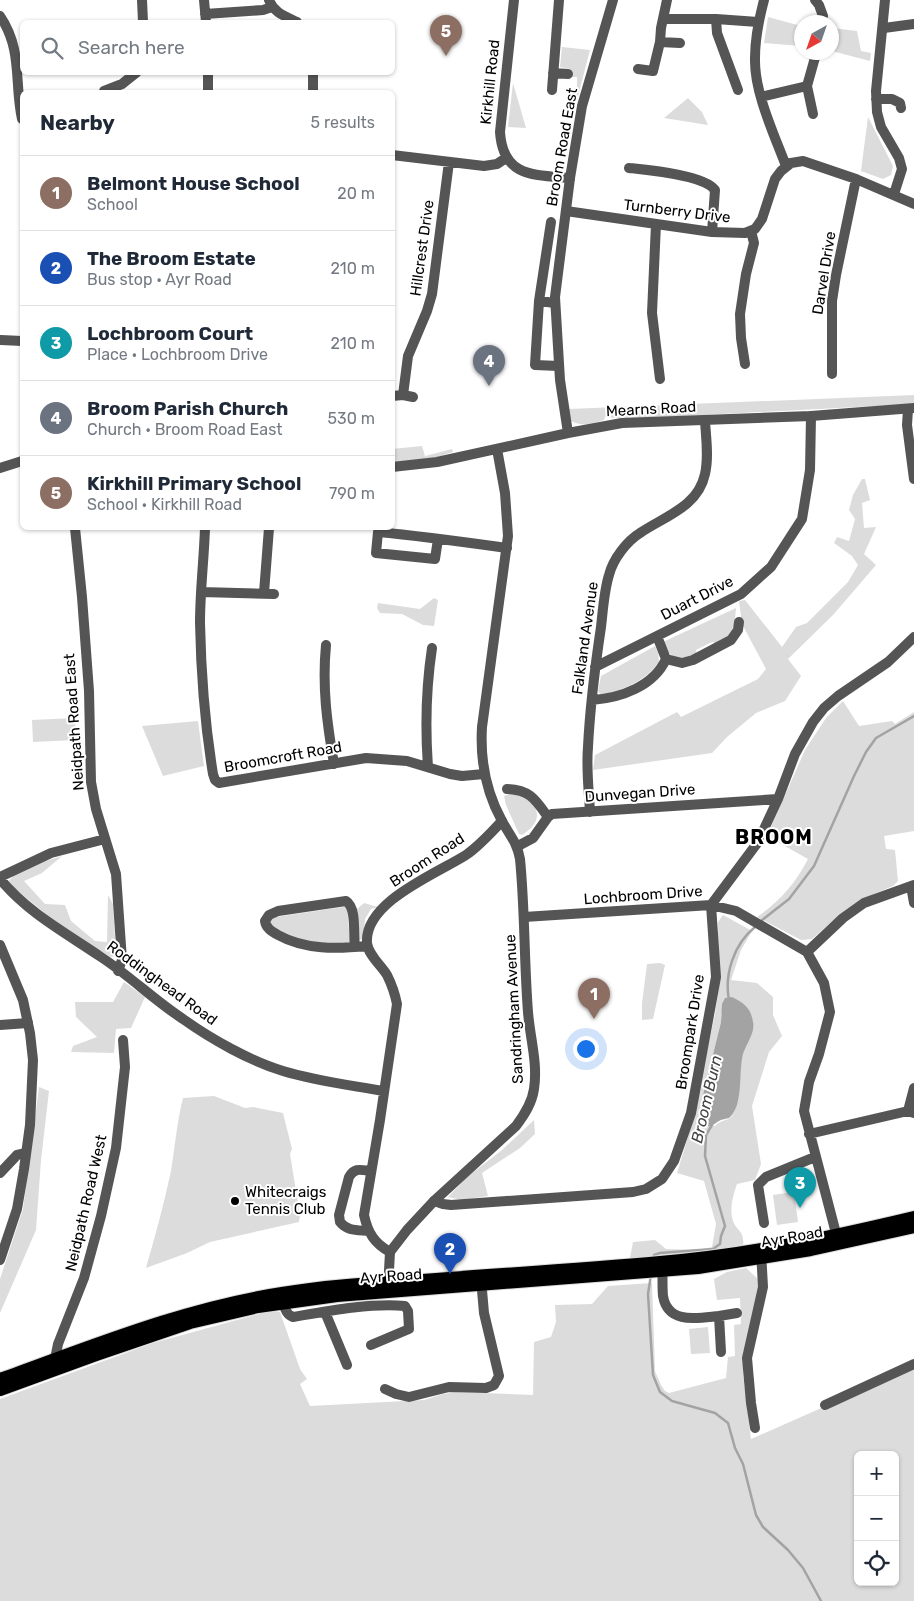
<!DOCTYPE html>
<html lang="en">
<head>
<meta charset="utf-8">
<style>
	body { margin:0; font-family:Rubik,sans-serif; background:#f2f2f3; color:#1f2937 }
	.controls { position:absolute; right:15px; bottom:15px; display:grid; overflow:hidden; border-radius:8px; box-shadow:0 1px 4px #0004 }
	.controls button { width:45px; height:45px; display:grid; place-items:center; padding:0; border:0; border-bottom:1px solid #e0e1e3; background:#fff; color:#1f2937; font:25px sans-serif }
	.compass { position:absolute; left:794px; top:15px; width:45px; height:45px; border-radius:50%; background:#fff; box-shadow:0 1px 4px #0004; rotate:220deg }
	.you { position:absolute; left:585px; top:1048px; width:18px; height:18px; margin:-12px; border:4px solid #fff; border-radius:50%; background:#1a73e8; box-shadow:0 0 0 8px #1a73e833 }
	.badge { display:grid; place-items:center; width:32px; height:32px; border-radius:50%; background:#0f766e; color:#fff; font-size:16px; font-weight:700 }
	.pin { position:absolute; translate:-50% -41px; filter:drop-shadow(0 1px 2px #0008) }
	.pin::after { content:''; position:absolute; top:26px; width:18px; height:15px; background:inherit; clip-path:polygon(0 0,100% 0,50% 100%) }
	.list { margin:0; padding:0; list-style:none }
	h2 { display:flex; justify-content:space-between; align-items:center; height:65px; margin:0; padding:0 20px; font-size:21px }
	h2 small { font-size:16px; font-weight:400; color:#747a83 }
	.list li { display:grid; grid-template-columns:32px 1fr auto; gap:15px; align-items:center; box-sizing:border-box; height:75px; padding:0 20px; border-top:1px solid #e0e1e3 }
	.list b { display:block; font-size:19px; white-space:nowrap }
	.list p { margin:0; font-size:16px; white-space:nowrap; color:#747a83 }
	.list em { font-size:16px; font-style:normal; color:#747a83 }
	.icon { flex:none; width:28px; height:28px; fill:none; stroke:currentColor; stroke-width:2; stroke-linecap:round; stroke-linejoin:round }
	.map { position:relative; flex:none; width:914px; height:1601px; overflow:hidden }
	.search { position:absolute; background:#fff; box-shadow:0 1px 4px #0004; left:20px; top:20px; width:375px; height:55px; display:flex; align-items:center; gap:12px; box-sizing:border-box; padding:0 18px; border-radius:8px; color:#747a83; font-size:19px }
	.panel { position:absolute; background:#fff; box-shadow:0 1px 4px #0004; left:20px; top:90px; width:375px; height:440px; border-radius:8px }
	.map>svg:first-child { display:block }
</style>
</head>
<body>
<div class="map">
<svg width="914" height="1601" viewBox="0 0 914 1601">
	<rect width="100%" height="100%" fill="#fff"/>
	<!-- green -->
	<path fill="#dcdcdc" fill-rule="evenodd" d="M 768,17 L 801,26 L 801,46 L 764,43 Z
		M 832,28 L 857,31 L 861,51 L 871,53 L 870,61 L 832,51 Z
		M 562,47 L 590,50 L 577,100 L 575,100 L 571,89 L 577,90 L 577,77 L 569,77 L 570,69 L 560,67 Z
		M 513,83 L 526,128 L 508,127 Z
		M 688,98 L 702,112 L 708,125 L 664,118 Z
		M 868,117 L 893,166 L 891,175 L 883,179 L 861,171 Z
		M 914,395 L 914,404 L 627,419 L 605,417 L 604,420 C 591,424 583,427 571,421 L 568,409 Z
		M 422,446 L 425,456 L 452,449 L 453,452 L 437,457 L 393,463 L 392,449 Z
		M 862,479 L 865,479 L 870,500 L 862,503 L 864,528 L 876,527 L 864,554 L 876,565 L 833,615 L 788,659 L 801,676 L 785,701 L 756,713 L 727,737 L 712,753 L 593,770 L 595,755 L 677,712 L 681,717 L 758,679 L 766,669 L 742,624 L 739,601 L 745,600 L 782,647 L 796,627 L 807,623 L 848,582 L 858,565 L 852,556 L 834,543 L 837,537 L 849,541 L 855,519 L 849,510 L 853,495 Z
		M 434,598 L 438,600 L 434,626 L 423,625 L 402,614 L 380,613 L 377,608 L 378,603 L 420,609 Z
		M 736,608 L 734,629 L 732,636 L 717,644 L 712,642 L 696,650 L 697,655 C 680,660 670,661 663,642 Z
		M 655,646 L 658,653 L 659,662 C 644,682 625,689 601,695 L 598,691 L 601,676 Z
		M 843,701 L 859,726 L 892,721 L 895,724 L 914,712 L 914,831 L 884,836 L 886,849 L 895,850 L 898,881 L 893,886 L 860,900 L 838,916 L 812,939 L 801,940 L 757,917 C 780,901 795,884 808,859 L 767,836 L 805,750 L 826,718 Z
		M 75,718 L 76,740 L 33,742 L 32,720 Z
		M 198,721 L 204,766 L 163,776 L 142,726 Z
		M 515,792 C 538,801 547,820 522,835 L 519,834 L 506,805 L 504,796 Z
		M 62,856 L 42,873 L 24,881 L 45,904 L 65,905 L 71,921 L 95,941 L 107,942 L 108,895 L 113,904 L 116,956 L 111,957 L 63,928 L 13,887 L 9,881 C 18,867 47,861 62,856 Z
		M 364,903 L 378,907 L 371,909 L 365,919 L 363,939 L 358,940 L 357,909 Z
		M 343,907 L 347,907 L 350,942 L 348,945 L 300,941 L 270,926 L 270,919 L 275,917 Z
		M 723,915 L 752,931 L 741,950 L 731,980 L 757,983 L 773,997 L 773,1015 L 782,1036 L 769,1052 L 752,1106 L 761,1164 L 755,1180 L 737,1184 C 733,1196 729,1208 733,1221 C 737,1232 745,1230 743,1247 L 669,1256 L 630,1258 L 633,1242 L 655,1240 L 666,1249 L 699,1250 L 712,1247 L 716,1224 L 704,1181 L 677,1173 L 691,1127 L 715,1014 L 719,987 L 718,922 ZM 721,1013 L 752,1031 C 749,1038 742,1053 741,1060 C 740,1072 740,1109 731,1117 C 727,1121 720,1120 715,1126 L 707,1126 L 709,1121 L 701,1103 L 721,1022 Z
		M 660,963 L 665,965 L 653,1019 L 642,1020 L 642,1003 L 647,964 Z
		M 124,982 L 145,997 L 131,1028 L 116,1029 L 114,1053 L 71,1052 L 73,1046 L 97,1037 L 76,1017 L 75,1002 L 113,1002 Z
		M 39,1087 L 49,1091 L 41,1160 L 36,1230 L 0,1313 L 0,1279 L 23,1209 Z
		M 214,1096 L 245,1108 L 253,1107 L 283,1113 L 292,1149 L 290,1154 L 300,1215 L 299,1222 L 210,1242 L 187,1253 L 146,1268 C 155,1236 164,1204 171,1171 C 175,1146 177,1122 183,1098 Z
		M 534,1120 L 535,1134 L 520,1148 L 482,1173 L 488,1196 L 462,1200 L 448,1197 L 467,1177 L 502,1150 Z
		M 794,1192 L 798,1222 L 777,1225 L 773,1195 Z
		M 746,1268 L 759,1280 L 760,1285 L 745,1351 L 743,1374 L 751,1439 L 914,1367 L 914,1601 L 0,1601 L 0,1399 L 153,1343 L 270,1311 L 280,1312 L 300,1369 L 307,1379 L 300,1384 L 310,1406 L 424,1400 L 443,1394 L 456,1392 L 533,1395 L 534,1342 L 551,1337 L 556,1322 L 555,1305 L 592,1304 L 608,1286 L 652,1283 L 655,1371 L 661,1385 L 665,1391 L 669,1393 L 726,1378 L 728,1357 L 735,1356 L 734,1325 L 741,1324 L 740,1298 L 717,1300 L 714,1279 L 727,1272 ZM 858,1455 L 895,1455 L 895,1582 L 858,1582 Z
		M 708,1327 L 710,1353 L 691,1354 L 689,1329 Z"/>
	<!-- water -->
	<path fill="#a3a3a3" d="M 732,997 C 744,1003 751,1008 753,1022 C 756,1034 743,1047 742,1059 C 739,1075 743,1107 729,1118 C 726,1119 722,1119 719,1121 C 713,1124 714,1127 706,1126 L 709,1121 L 701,1103 L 721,1022 L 722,1004 L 725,998 Z"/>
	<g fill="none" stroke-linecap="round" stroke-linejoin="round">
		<!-- stream -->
		<path stroke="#a3a3a3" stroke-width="2.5" d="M 761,921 L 789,899 L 814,866 L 854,776 L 866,752 L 876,738 L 914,716
			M 729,1000 C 724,974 734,944 755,927
			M 653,1259 L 654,1255 L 660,1253 L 713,1249 L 720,1244 L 721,1236 L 725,1226 L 705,1156 L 706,1135 L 712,1125
			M 651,1275 L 648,1294 L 653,1375 L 660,1392 L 672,1401 L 715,1413 L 728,1423 L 735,1448 L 743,1464 L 756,1515 L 763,1527 L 788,1550 L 803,1568 L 821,1601"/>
		<!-- primary casing -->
		<g stroke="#dbdbdb" stroke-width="14">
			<path id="primary" d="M 0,1379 C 92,1346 184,1308 282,1293 C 328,1285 375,1283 422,1280 C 501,1274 581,1269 660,1262 C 747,1255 830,1237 914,1217
				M 0,1390 L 96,1355 L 190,1323 L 258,1307 L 337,1296 L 698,1268 L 811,1250 L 914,1227"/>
		</g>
		<!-- minor -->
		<path stroke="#555" stroke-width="10" d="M 142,0 L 143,22
			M 204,0 L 206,22
			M 269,0 C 274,13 285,16 297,22
			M 514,0 L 500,132 C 503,177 533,175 570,178
			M 764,0 C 759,19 755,38 755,58 C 754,92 774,134 786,166
			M 815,0 L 819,5 L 823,16
			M 885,0 L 876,91 L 877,112 L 881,127 L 899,158 L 902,169 L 894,194
			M 205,14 L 263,10 L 272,7
			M 0,16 C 23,50 14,82 22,119
			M 663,19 L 716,19 L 758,22
			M 716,19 L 717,33 L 738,90
			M 884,28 L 914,24
			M 660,42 L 680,43
			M 638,69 L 653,71 L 660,42 L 661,28 L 667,0
			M 208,72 L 208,91
			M 313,72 L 313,92
			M 553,73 L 568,74
			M 552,90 L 559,0
			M 104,91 L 122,84 L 137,72
			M 761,97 L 807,86
			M 876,99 L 892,99 L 900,103 L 901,108
			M 813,114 L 807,86 L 816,54
			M 392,155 L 484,166 L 497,164 L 506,158
			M 629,168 C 648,170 704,175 715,190 L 712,232
			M 566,211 L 712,232 L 745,233 L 755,229 L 762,219 L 775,179 L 781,171 L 791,163 L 803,161 L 856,179 L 914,204
			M 551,222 L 539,301 L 555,303
			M 656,224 L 652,313 L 660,379
			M 539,301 L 535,365 L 559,366
			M 1,340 L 22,341
			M 745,364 L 741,338 L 740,314 L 746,274 L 754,243 L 751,231
			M 832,374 L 832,301 L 836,275 L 856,179
			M 403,395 L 408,356 L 427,311 L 432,294 L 449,162
			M 392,396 L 403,395 L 413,397
			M 908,409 L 907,425 L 914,479
			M 75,528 L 82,597 L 89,691 L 91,782 L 96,809 L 116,874 L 122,960 L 118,971
			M 205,528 C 204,559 200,591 200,623 C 201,673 205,725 213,774 L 215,780 L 219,783 L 366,758 L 407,761 L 450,774 L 462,776 L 484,774
			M 438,539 L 435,559 L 376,553 L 378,532 C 421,536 464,542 507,548
			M 201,592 L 274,594
			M 264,593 L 269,528
			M 657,636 L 666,659
			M 326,645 C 322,687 327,723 334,764
			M 595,667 L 741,594 L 771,567 L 802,519 L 810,470 L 811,416
			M 592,700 C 621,698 654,686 666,659 L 682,663 L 693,660 L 731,640 L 738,630 L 739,622
			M 428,767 C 425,726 426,688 432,648
			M 507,789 C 530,790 535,799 548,817
			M 590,812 C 589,791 586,769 588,747 C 590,707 595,667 601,627 C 603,610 604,591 609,575 C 613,559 627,541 640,533 C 665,516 698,507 705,474 C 709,457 706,438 705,421
			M 518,846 L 533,838 L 548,817 L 552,814 L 778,799
			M 0,877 L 51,853 L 105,839
			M 0,879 C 28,913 66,933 101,957 C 130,976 154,1000 183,1019 C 211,1039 250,1061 283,1071 C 316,1081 350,1085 383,1091
			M 911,886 L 914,903
			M 524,917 L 711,905 L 736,911 L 807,952 L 824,983 L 830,1012 L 819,1054 L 809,1082 L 804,1111 L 838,1241
			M 355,947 C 353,934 357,908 346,901 L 278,911 L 269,915 L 265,921 C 266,928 271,931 278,935 C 305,950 337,949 367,946
			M 807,952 L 843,918 L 864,903 L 914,885
			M 0,1025 L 28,1023
			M 908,1111 L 914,1088
			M 809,1134 L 908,1111 L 914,1113
			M 0,1173 L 17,1155 L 26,1153
			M 434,1201 L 443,1204 L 451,1205 L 633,1192 L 646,1189 L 662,1179 L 674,1161 L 691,1113 L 716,977 L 711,905 L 758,842 L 778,799 L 795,754 L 813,722 L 824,708 L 838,696 L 888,662 L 914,637
			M 764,1223 L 758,1185 L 766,1177 L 815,1157
			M 368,1231 C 357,1230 347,1231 340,1222 L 339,1215 L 349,1177 C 355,1167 361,1170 371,1171
			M 390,1252 C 374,1243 368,1233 364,1215 L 380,1120 L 397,1004 C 395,994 392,985 387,975 C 381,965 368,955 367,943 C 364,902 436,874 466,855 C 479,846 491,833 502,821
			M 662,1264 C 663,1274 662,1285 663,1296 C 668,1325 698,1318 719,1316 L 721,1352
			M 283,1298 C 284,1306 285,1314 293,1317 C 328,1311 369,1303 405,1306 L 408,1311 L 409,1329 L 371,1345
			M 325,1312 L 347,1365
			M 719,1316 L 737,1313
			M 56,1363 L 55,1359 L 58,1344 L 84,1278 L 101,1216 L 116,1148 L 125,1067 L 123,1040
			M 385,1389 L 396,1394 L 409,1397 L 449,1387 L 486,1388 L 494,1385 L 499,1376 L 484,1313 L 481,1279
			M 825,1405 L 914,1364
			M 755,1428 L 751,1403 L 747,1358 L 763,1287 L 761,1251"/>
		<!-- tertiary -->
		<path stroke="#555" stroke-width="10" d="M 568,433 L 560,380 L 555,297 L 570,178 L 582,106 L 613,0
			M 392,467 L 437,462 L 568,433 L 622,423 L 811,416 L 914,408
			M 0,468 L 22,461
			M 0,945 L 23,1000 L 30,1033 L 33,1060 L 30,1125 L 24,1169 L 17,1209 L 0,1260
			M 388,1289 L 390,1252 L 407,1230 L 434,1201 L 516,1126 C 525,1114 532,1103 534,1089 C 538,1063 530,1038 528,1012 C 524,961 525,910 520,859 C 517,842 510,836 502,821 C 486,792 480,760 482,727 L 508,536 L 505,493 L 497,449"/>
		<!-- primary -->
		<use href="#primary" stroke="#000" stroke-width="12"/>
	</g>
	<!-- markers -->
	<circle fill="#000" stroke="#fff" stroke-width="2" cx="235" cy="1201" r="5"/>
	<g text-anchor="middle" stroke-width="4" stroke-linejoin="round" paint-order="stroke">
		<!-- street labels -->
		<g font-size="15" fill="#000" stroke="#fff">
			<text transform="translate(490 82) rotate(-84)" y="5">Kirkhill Road</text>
			<text transform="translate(562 147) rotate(-80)" y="5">Broom Road East</text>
			<text transform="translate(677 211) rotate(7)" y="5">Turnberry Drive</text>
			<text transform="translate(422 248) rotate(-82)" y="5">Hillcrest Drive</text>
			<text transform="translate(824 273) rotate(-81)" y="5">Darvel Drive</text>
			<text transform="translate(651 409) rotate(-3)" y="5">Mearns Road</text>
			<text transform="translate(697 598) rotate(-27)" y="5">Duart Drive</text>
			<text transform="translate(585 638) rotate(-82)" y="5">Falkland Avenue</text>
			<text transform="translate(74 722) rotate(-94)" y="5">Neidpath Road East</text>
			<text transform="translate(283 757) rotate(-10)" y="5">Broomcroft Road</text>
			<text transform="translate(640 793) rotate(-4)" y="5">Dunvegan Drive</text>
			<text transform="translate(427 860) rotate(-33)" y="5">Broom Road</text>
			<text transform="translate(643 895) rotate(-4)" y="5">Lochbroom Drive</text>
			<text transform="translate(162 983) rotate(36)" y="5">Roddinghead Road</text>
			<text transform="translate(514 1009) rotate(-93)" y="5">Sandringham Avenue</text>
			<text transform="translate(690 1032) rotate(-81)" y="5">Broompark Drive</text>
			<text transform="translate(86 1203) rotate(-77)" y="5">Neidpath Road West</text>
			<text transform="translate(792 1237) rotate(-10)" y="5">Ayr Road</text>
			<text transform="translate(391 1276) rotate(-4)" y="5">Ayr Road</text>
		</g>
		<!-- poi labels -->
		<g font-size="15" fill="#000" stroke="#fff" text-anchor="start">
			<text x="245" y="1197">Whitecraigs<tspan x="245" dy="17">Tennis Club</tspan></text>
		</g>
		<!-- water labels -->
		<g font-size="16" font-style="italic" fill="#444" stroke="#fff">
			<text transform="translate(706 1099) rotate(-77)" y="6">Broom Burn</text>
		</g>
		<!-- district labels -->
		<g font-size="20" font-weight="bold" letter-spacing="1" fill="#000" stroke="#fff">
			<text x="774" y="844">BROOM</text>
		</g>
	</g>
</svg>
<div class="controls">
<button>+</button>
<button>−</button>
<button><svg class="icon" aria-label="locate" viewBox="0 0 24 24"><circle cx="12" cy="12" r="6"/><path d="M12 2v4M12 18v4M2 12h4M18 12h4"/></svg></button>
</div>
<svg class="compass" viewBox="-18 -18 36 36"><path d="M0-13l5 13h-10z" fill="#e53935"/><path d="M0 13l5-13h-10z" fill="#747a83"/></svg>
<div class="you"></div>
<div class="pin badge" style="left:594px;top:1019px;background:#8d6e63">1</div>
<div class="pin badge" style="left:450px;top:1274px;background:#1a4fb4">2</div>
<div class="pin badge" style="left:800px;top:1208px;background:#0f9aa8">3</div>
<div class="pin badge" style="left:489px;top:386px;background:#6b7280">4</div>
<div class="pin badge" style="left:446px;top:56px;background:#8d6e63">5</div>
<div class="search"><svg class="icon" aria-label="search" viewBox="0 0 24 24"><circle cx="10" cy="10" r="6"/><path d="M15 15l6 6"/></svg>Search here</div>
<section class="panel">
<h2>Nearby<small>5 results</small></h2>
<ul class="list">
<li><span class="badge" style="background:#8d6e63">1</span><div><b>Belmont House School</b><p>School</p></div><em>20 m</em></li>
<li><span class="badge" style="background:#1a4fb4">2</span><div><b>The Broom Estate</b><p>Bus stop · Ayr Road</p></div><em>210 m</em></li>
<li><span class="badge" style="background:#0f9aa8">3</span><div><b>Lochbroom Court</b><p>Place · Lochbroom Drive</p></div><em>210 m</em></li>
<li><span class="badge" style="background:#6b7280">4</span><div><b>Broom Parish Church</b><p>Church · Broom Road East</p></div><em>530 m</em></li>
<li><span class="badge" style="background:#8d6e63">5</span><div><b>Kirkhill Primary School</b><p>School · Kirkhill Road</p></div><em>790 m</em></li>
</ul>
</section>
</div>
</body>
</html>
